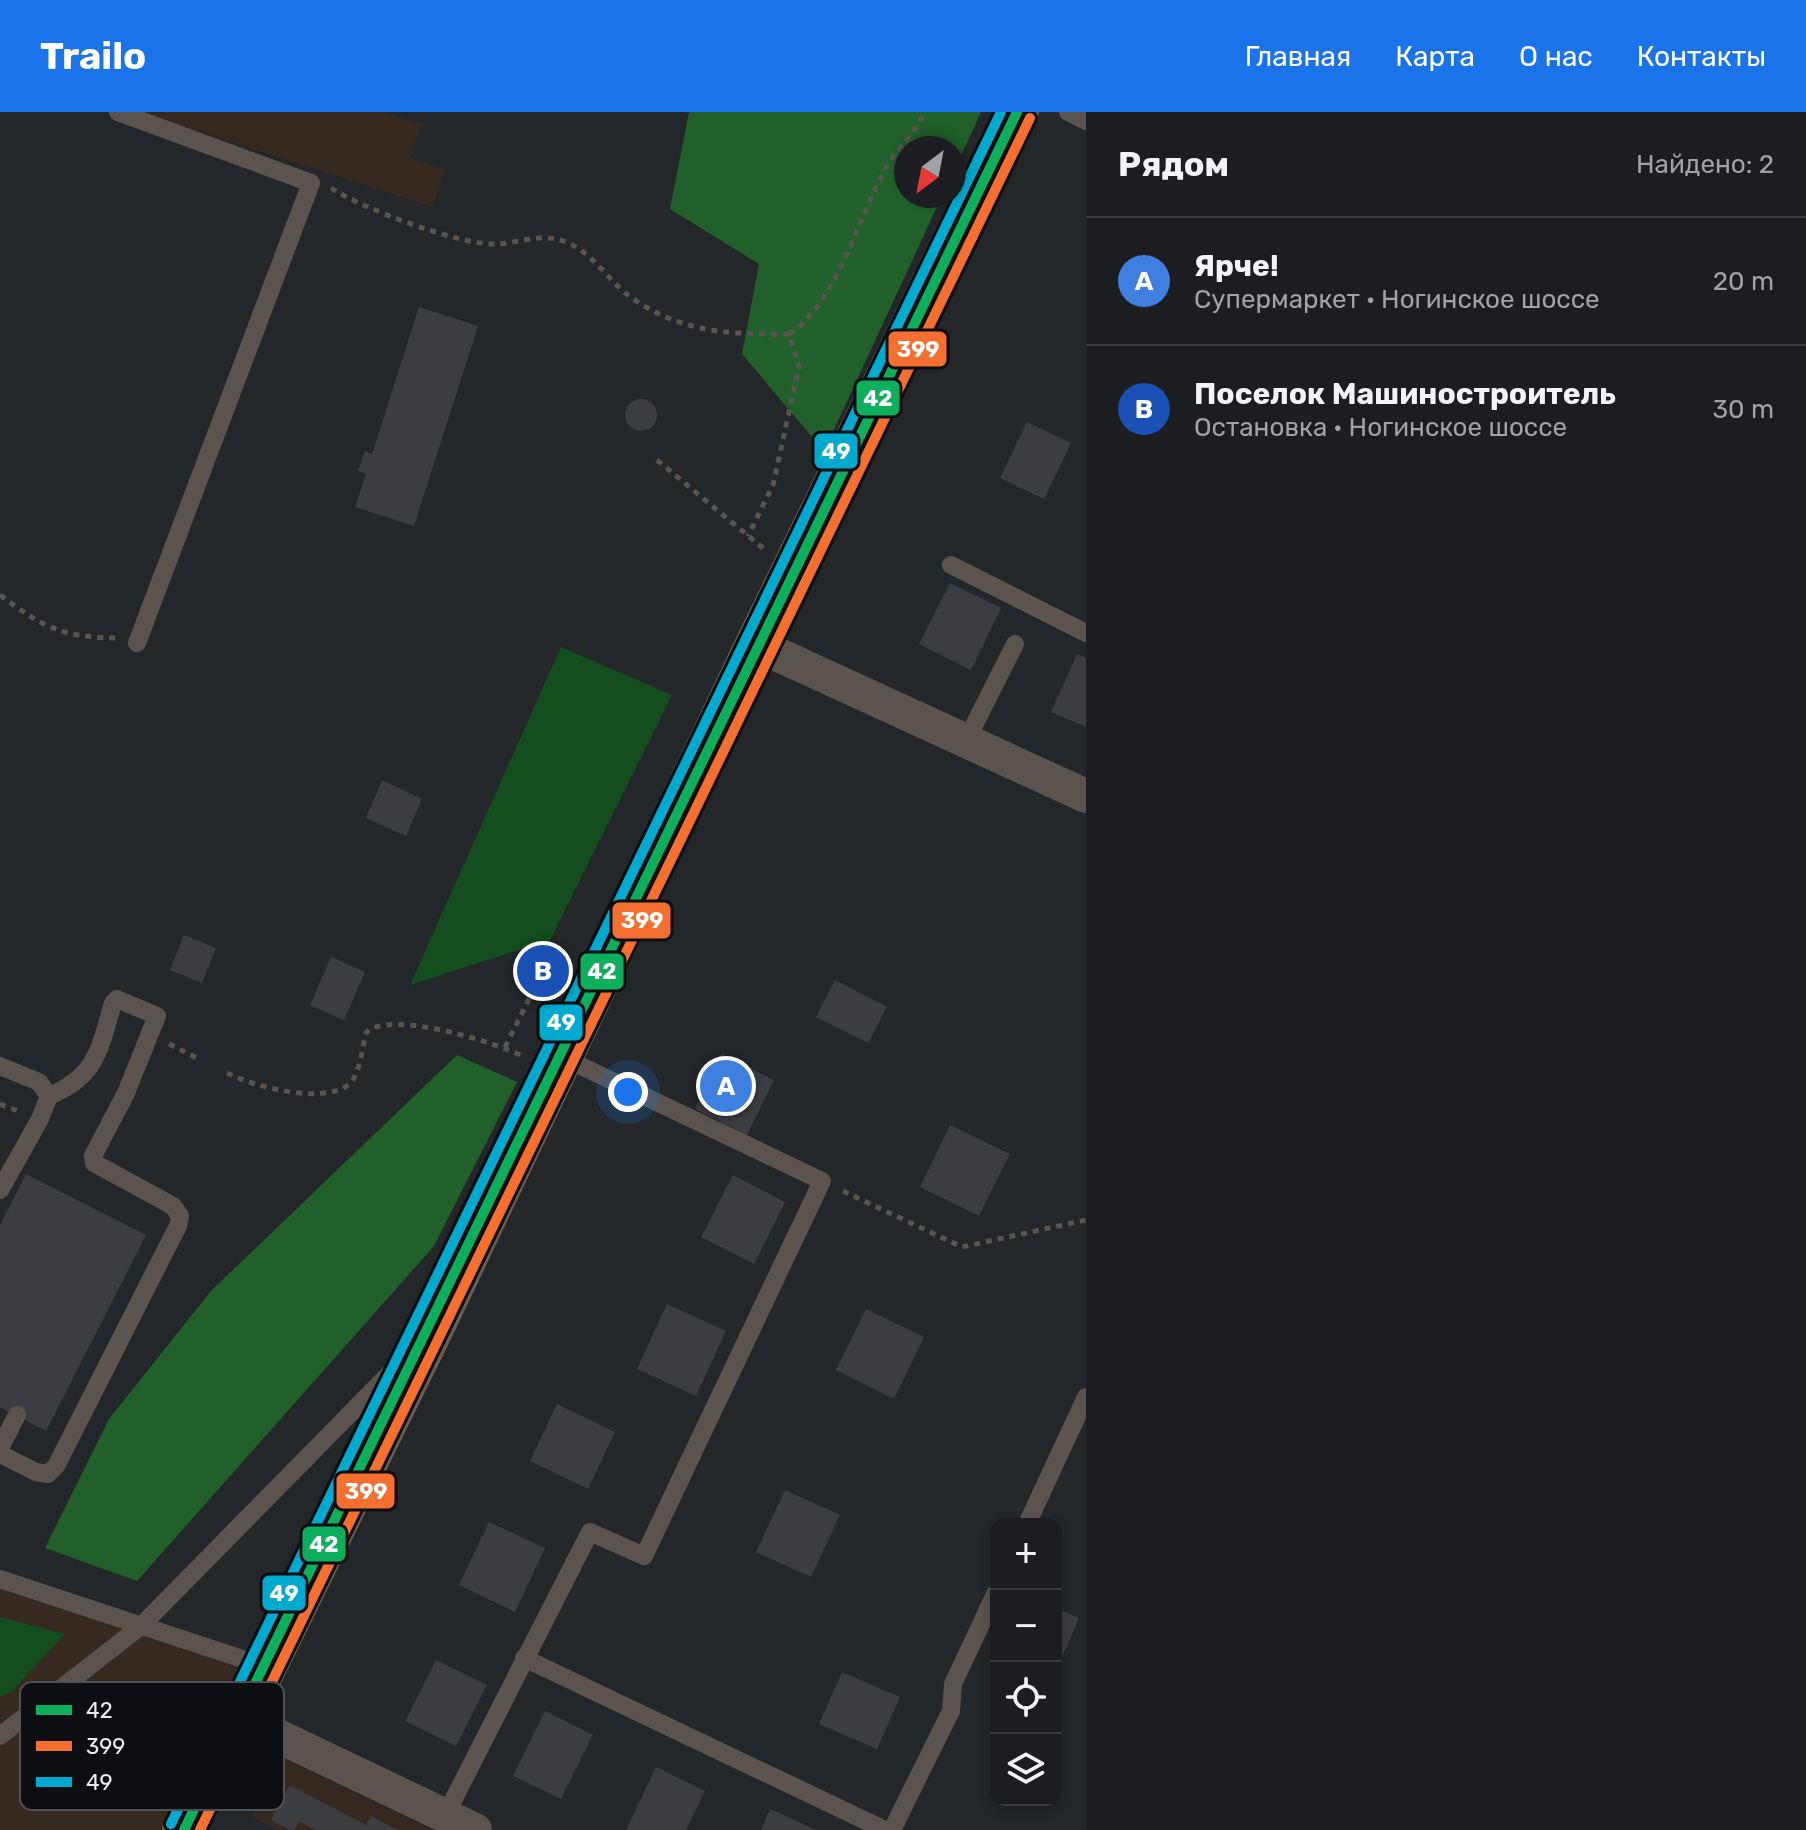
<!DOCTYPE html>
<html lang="ru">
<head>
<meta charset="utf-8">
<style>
	body { margin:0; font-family:Rubik,sans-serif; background:#282a2d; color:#f1f3f6 }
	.controls { position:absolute; right:24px; bottom:24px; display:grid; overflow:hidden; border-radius:16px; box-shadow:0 4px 12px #0003 }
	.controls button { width:72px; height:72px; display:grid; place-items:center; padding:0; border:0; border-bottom:2px solid #393b3e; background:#1b1d20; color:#f1f3f6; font:40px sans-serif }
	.compass { position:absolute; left:894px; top:24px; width:72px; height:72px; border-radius:50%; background:#1b1d20; box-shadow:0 4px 12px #0003; rotate:212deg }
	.you { position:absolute; left:628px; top:980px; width:28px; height:28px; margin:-20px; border:6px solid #fff; border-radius:50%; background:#1a73e8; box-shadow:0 0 0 12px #1a73e833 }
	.badge { display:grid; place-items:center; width:52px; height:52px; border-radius:50%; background:#1a73e8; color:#fff; font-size:26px; font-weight:700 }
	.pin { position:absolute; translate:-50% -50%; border:4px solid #fff; box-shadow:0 2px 8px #0006 }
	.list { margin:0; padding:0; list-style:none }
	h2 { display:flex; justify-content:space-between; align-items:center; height:104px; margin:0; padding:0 32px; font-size:34px }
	h2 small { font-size:26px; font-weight:400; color:#a0a2a5 }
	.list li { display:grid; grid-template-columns:52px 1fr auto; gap:24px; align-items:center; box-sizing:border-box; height:128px; padding:0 32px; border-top:2px solid #393b3e }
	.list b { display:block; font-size:30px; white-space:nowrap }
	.list p { margin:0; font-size:26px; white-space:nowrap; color:#a0a2a5 }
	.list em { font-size:26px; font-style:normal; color:#a0a2a5 }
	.icon { flex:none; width:44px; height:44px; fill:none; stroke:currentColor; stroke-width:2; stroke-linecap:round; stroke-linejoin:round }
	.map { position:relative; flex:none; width:1086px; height:1718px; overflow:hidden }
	header { display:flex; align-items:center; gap:48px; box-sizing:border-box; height:112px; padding:0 40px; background:#1a73e8; color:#fff }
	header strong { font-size:38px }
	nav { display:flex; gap:44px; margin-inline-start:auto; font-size:28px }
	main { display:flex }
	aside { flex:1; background:#1b1d20 }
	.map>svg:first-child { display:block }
</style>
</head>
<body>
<header>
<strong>Trailo</strong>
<nav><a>Главная</a><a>Карта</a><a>О нас</a><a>Контакты</a></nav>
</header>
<main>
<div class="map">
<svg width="1086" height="1718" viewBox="0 0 1086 1718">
	<rect width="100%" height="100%" fill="#24272a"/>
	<!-- commercial -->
	<path fill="#362920" d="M 0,1467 L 264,1554 L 183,1718 L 0,1718 Z"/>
	<!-- industrial -->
	<path fill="#35291f" d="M 139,0 L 384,0 L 421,12 L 410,46 L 445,57 L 433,95 Z
		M 280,1645 L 432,1718 L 279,1718 L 251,1705 Z"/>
	<!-- green -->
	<path fill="#144d1e" d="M 561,535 L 672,583 L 550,828 L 410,873 Z
		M 0,1505 L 65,1522 L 12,1579 L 0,1585 Z"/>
	<!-- forest -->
	<path fill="#21602b" d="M 689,0 L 981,0 L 954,59 L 954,36 L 906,36 L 906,84 L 942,84 L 824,339 L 742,242 L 759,152 L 670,97 Z
		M 457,943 L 517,970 L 434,1134 L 137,1469 L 45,1436 L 109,1307 L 211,1179 Z"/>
	<!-- building -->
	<path fill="#3b3d40" d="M 419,195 L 478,214 L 414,414 L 355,395 L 366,362 L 358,359 L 365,339 L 372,342 Z
		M625 303a16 16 0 1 1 32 0a16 16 0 1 1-32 0Z
		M 1027,310 L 1071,331 L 1044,387 L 1000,366 Z
		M 950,471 L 1001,496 L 971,558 L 919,532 Z
		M 1077,542 L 1086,546 L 1086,615 L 1051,600 Z
		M 382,668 L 422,687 L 406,724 L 366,706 Z
		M 184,823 L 216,836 L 202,871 L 170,858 Z
		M 331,845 L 365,860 L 344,908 L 310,893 Z
		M 835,868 L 887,895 L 868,931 L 816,905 Z
		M 722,942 L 774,968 L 747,1023 L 695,997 Z
		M 950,1013 L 1010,1042 L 979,1104 L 920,1075 Z
		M 26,1062 L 146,1123 L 46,1319 L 0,1295 L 0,1113 Z
		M 733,1063 L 785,1090 L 754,1152 L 701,1125 Z
		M 667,1192 L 726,1219 L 696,1284 L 637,1257 Z
		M 866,1197 L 924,1225 L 894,1287 L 836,1258 Z
		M 557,1292 L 615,1320 L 588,1377 L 530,1349 Z
		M 785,1378 L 840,1403 L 811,1465 L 756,1440 Z
		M 489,1410 L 545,1436 L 515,1500 L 459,1473 Z
		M 1056,1496 L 1079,1506 L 1056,1559 Z
		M 436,1548 L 487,1573 L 456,1634 L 405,1609 Z
		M 842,1560 L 900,1585 L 877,1637 L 819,1612 Z
		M 545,1599 L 593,1623 L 561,1687 L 513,1664 Z
		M 656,1655 L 705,1679 L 686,1718 L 626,1718 Z
		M 290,1673 L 366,1713 L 371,1704 L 398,1718 L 317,1718 L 299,1709 L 294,1718 L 290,1718 L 271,1708 Z
		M 770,1697 L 816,1718 L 761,1718 Z"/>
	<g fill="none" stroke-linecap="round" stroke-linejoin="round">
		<!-- path -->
		<path stroke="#585450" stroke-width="5" stroke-dasharray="6 6" stroke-linecap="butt" d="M 331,76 C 361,96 455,131 491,132 C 515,133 538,120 563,129 C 592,139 605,165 628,183 C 677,220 730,223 789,222 L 799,255 L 773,373 L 748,424
			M 789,222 C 837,191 858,106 885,57 C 897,36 916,22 924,0
			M 657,348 L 764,437
			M 0,483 C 43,515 61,525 115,526
			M 169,932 L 197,946
			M 505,935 L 543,859
			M 227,961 C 253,974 321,993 348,973 C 360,965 362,935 366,921 C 388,897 495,930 522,944
			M 0,992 L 18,999
			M 843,1079 L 962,1135 L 1086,1108"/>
		<!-- service -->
		<path stroke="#5b544e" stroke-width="18" d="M 118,0 L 311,71 L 137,531
			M 1068,0 L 1086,9
			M 951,453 L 1086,521
			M 966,629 L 1015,532
			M 0,954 L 39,970 L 49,984 L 40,1007 L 0,1078
			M 0,1336 L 17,1303
			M 0,1342 L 36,1360 L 48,1362 L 56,1354 L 178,1114 L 180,1104 L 173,1094 L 94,1051 L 93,1044 L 126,981 L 157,904 L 117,887 L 113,891 C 99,939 97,964 49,984
			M 1027,1412 L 1086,1285
			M 0,1467 L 264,1554
			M 524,1546 L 885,1718
			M 0,1624 L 141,1514 L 397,1254
			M 445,1704 L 590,1420 L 644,1444 L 822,1069 L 560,944
			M 892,1718 L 951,1599 L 953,1572 L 996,1480"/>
		<!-- minor -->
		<path stroke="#5b544e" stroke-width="34" d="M 757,533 L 1086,684
			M 238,1605 L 475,1718"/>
		<!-- trunk -->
		<path stroke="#685e52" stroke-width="44" d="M 184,1718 L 430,1220 L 757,533 L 1017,0"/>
		<!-- bus-1 casing -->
		<g stroke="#0c0e12" stroke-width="16">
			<path id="bus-1" d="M 184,1718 C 466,1147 738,572 1017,0"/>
		</g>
		<!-- bus-2 casing -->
		<g stroke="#0c0e12" stroke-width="16">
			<path id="bus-2" d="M 200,1718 C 480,1149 752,576 1030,6"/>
		</g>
		<!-- bus-3 casing -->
		<g stroke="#0c0e12" stroke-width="16">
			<path id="bus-3" d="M 171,1712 C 452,1143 723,570 1001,0"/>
		</g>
		<!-- bus-1 -->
		<use href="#bus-1" stroke="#0daf5c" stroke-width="10"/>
		<!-- bus-2 -->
		<use href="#bus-2" stroke="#f46f30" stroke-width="10"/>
		<!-- bus-3 -->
		<use href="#bus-3" stroke="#00a9ce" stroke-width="10"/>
	</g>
	<!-- legend -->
	<rect x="20" y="1570" width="264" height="128" rx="12" fill="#0c0e12" stroke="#4e5155" stroke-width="2"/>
	<rect x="36" y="1593" width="36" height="10" fill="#0daf5c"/>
	<rect x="36" y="1629" width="36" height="10" fill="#f46f30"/>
	<rect x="36" y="1665" width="36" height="10" fill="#00a9ce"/>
	<g font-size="22" fill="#e9edf2">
		<text x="86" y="1606">42</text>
		<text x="86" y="1642">399</text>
		<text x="86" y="1678">49</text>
	</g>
	<g stroke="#0c0e12" stroke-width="3">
		<rect x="887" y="218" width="61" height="38" rx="8" fill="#f46f30"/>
		<rect x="855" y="267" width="46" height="38" rx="8" fill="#0daf5c"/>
		<rect x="813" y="320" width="46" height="38" rx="8" fill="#00a9ce"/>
		<rect x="611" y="789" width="61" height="39" rx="8" fill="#f46f30"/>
		<rect x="579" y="840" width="46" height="39" rx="8" fill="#0daf5c"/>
		<rect x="538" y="891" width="46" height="39" rx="8" fill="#00a9ce"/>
		<rect x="335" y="1360" width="61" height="38" rx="8" fill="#f46f30"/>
		<rect x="301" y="1413" width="46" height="38" rx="8" fill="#0daf5c"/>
		<rect x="261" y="1462" width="46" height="38" rx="8" fill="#00a9ce"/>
	</g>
	<g font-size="22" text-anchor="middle" font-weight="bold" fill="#fff">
		<text x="918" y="245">399</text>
		<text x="878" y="294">42</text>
		<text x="836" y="347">49</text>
		<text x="642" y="816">399</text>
		<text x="602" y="867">42</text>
		<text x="561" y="918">49</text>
		<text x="366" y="1387">399</text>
		<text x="324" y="1440">42</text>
		<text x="284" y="1489">49</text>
	</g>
</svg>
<div class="controls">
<button>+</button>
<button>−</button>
<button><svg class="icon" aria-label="locate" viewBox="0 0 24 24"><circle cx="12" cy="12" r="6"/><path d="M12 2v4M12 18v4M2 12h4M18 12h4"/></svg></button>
<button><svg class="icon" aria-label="layers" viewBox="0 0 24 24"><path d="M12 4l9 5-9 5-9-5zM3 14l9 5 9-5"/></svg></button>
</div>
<svg class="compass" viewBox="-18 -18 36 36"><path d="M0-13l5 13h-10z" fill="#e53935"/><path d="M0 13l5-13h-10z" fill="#a0a2a5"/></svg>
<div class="you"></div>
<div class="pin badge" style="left:726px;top:974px;background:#3f7fe0">A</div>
<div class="pin badge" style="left:543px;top:859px;background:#1a4fb4">B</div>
</div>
<aside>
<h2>Рядом<small>Найдено: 2</small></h2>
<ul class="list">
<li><span class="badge" style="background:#3f7fe0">A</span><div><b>Ярче!</b><p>Супермаркет · Ногинское шоссе</p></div><em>20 m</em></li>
<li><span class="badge" style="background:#1a4fb4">B</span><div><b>Поселок Машиностроитель</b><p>Остановка · Ногинское шоссе</p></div><em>30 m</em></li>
</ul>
</aside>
</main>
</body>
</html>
